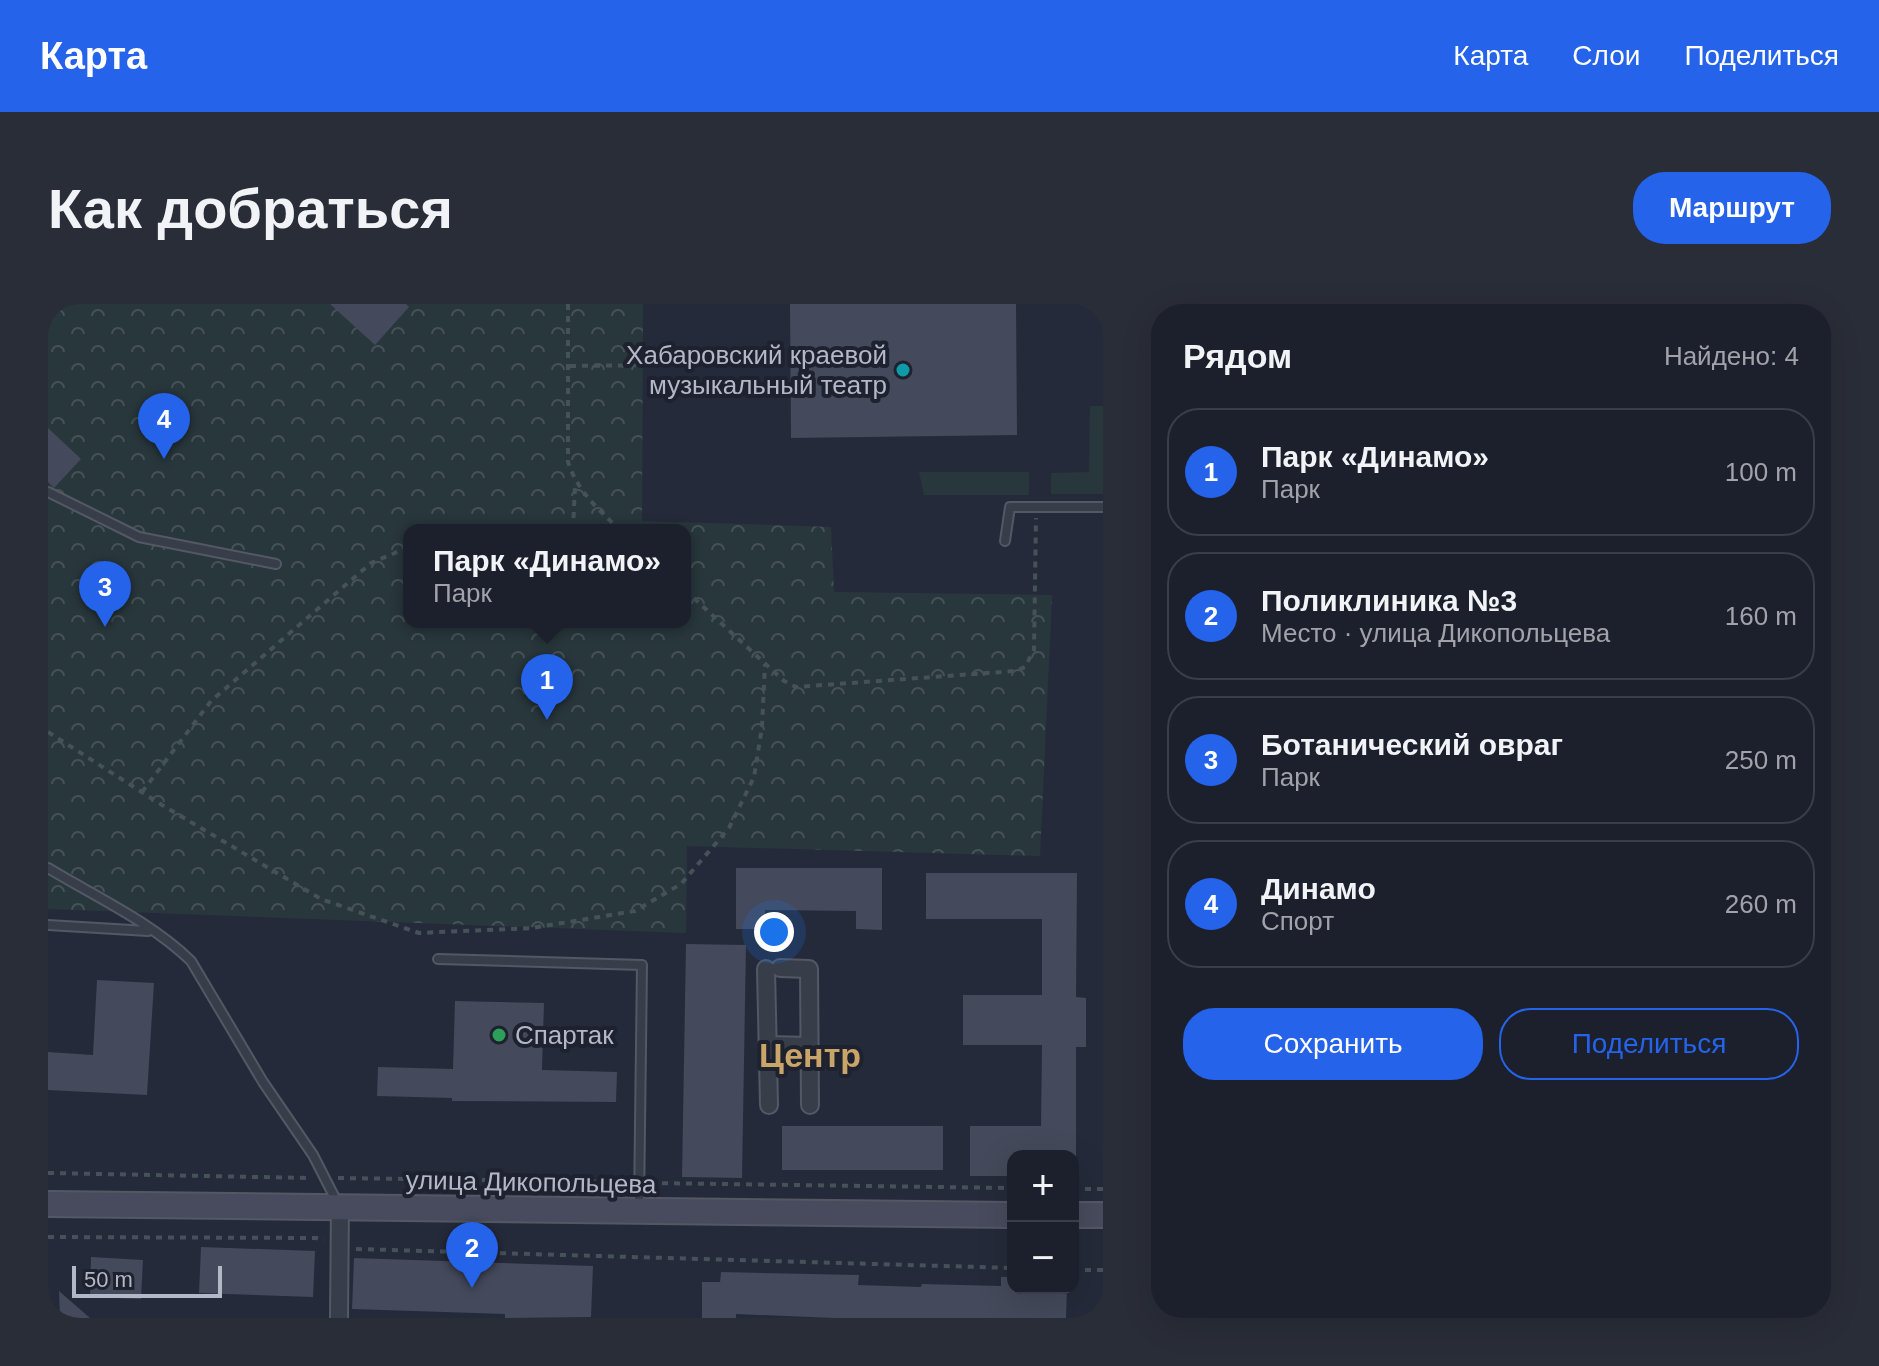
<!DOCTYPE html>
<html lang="ru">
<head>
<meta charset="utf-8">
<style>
	body { margin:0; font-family:Arial,sans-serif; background:#292d38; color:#f1f3f6 }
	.controls { position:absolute; right:24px; bottom:24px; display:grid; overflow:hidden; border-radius:16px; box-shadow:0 8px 32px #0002 }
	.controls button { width:72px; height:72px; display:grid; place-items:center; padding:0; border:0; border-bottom:2px solid #3a3e48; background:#1c202c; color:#f1f3f6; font:40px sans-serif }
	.scale { position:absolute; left:24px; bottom:20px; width:150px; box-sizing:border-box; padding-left:8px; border:4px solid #b4b8c6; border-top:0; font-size:22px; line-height:28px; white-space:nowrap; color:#b4b8c6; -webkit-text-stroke:6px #1e222f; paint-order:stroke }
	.you { position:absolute; left:726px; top:628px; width:28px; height:28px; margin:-20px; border:6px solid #fff; border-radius:50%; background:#1a73e8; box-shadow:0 0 0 12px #1a73e833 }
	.badge { display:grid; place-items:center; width:52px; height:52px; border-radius:50%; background:#2563eb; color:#fff; font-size:26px; font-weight:700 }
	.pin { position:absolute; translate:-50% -66px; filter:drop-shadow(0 2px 4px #0008) }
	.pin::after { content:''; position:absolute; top:42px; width:28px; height:24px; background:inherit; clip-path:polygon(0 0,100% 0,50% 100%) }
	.popup { position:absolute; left:355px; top:220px; width:288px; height:104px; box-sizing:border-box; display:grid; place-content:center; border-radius:16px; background:#1c202c; filter:drop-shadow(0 2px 6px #0005); font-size:26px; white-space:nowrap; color:#a0a3a9 }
	.popup b { font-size:30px; color:#f1f3f6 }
	.popup::after { content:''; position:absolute; left:50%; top:100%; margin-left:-16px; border:16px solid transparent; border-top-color:#1c202c }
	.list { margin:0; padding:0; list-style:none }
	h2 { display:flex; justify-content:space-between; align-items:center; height:104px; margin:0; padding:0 32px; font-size:34px }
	h2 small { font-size:26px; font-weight:400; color:#a0a3a9 }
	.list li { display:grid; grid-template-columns:52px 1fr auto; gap:24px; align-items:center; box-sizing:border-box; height:128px; margin:0 16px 16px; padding:0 16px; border:2px solid #3a3e48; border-radius:32px }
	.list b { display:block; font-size:30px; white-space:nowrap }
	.list p { margin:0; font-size:26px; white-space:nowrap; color:#a0a3a9 }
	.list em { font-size:26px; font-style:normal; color:#a0a3a9 }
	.actions { display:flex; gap:16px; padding:24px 32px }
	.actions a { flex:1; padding:18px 0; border:2px solid #2563eb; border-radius:32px; text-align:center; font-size:28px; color:#2563eb }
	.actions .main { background:#2563eb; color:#fff }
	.map { position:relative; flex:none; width:1055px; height:1014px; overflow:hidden; border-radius:32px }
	header { display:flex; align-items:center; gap:48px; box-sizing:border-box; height:112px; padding:0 40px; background:#2563eb; color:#fff }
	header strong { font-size:38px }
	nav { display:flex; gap:44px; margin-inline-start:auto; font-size:28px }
	.intro { display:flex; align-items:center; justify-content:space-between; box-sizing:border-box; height:192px; padding:0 48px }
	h1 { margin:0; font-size:56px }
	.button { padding:20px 36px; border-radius:32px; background:#2563eb; color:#fff; font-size:28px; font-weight:700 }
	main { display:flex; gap:48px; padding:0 48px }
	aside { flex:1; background:#1c202c; border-radius:32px; box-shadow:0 8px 32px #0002 }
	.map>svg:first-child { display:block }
</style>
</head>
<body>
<header>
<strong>Карта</strong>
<nav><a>Карта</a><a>Слои</a><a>Поделиться</a></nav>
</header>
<div class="intro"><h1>Как добраться</h1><a class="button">Маршрут</a></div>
<main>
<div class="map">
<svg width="1055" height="1014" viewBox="0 0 1055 1014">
	<defs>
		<pattern id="forest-crowns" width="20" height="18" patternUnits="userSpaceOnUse" patternTransform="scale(2)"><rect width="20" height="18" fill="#28373c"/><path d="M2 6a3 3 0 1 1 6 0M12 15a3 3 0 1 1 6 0" fill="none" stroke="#455257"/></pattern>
	</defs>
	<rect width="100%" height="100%" fill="#252a3a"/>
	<!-- green -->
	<path fill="#28373c" d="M 1042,102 L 1055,102 L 1055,190 L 1003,190 L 1003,169 L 1041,168 Z
		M 871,168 L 981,168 L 981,191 L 876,191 Z"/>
	<!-- forest -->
	<path fill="url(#forest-crowns)" fill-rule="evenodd" d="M 0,0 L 595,0 L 594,217 L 783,223 L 786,288 L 1004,291 L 992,552 L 639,542 L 638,629 L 0,605 ZM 361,226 L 637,226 L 637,318 L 361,318 Z"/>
	<!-- building -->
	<path fill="#44495b" d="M 282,0 L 358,0 L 361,3 L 327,41 Z
		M 742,0 L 968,0 L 969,131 L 743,134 Z
		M 0,124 L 33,155 L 6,184 L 0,178 Z
		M 688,564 L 834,564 L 834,626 L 808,625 L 808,607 L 717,606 L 717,625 L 688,625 Z
		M 878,569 L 1029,569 L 1028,693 L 1038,694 L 1038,743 L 1028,743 L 1028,852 L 965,852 L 965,872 L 922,872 L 922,822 L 993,822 L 994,741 L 915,741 L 915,691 L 994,691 L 994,615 L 878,615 Z
		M 638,640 L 698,641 L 694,874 L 634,873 Z
		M 49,676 L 106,679 L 99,791 L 0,786 L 0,748 L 45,751 Z
		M 407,697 L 496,699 L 494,766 L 569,768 L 568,798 L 404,797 L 404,794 L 329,792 L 330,763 L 405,765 Z
		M 734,822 L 895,822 L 895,866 L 734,866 Z
		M 153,943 L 267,947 L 265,993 L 151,989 Z
		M 43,953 L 95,956 L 93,995 L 42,993 Z
		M 306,954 L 545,962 L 543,1013 L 457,1014 L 457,1010 L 304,1005 Z
		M 673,968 L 811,971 L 810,981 L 873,983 L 874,980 L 953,982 L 953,973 L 965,973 L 965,984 L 1019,984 L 1018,1014 L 786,1014 L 688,1010 L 688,1014 L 654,1014 L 654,978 L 672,978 Z
		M 11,987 L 42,1014 L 12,1014 Z"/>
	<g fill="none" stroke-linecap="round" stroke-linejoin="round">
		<!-- lane casing -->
		<g stroke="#545865" stroke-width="12">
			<path id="lane" d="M 0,188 L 91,233 L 228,260
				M 957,237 L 962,203 L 1055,203
				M 0,564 C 48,593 103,618 143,657 L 215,778 L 265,851 L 289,898
				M 0,621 L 100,627
				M 390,655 L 594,661 L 591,903"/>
		</g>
		<!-- street casing -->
		<g stroke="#545865" stroke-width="20">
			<path id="street" d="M 732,664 L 761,665 L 762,801
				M 718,665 L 721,801
				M 720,741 L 762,742
				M 291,1014 L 292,902"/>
		</g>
		<!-- secondary casing -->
		<g stroke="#545865" stroke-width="28">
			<path id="secondary" d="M 0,900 L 965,911
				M 1025,911 L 1055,911"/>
		</g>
		<!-- path -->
		<path stroke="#455258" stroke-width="4" stroke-dasharray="6 6" stroke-linecap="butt" d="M 520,0 L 520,158 C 530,188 550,205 572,226
			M 522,62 L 614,61
			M 525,226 L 527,182
			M 637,286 L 736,377 L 748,383 L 967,367 L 977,363 L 986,346 L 988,214
			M 0,428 L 114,501 L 273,595 L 371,629 L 484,624 L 587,607 L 633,580 L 681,524 L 706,473 L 714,423 L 717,360
			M 94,488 L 163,397 L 323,259 L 361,243
			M 0,869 L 262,874
			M 290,874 L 578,878
			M 602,879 L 965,884
			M 1025,885 L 1055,885
			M 0,933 L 268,934 L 276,936
			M 308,945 L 965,964
			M 1025,966 L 1055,966"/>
		<!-- lane -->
		<use href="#lane" stroke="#383d4a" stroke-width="8"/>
		<!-- street -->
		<use href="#street" stroke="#383d4a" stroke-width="16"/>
		<!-- secondary -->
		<use href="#secondary" stroke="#474b5d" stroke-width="24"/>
	</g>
	<!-- markers -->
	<circle fill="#0f9aa8" stroke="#1e222f" stroke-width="3" cx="855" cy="66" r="8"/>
	<circle fill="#2e9e5b" stroke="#1e222f" stroke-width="3" cx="451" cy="731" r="8"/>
	<g text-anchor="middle" stroke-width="8" stroke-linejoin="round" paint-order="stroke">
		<!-- poi labels -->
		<g font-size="26" fill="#b4b8c6" stroke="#1e222f" text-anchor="end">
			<text x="839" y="60">Хабаровский краевой<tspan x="839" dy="30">музыкальный театр</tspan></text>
			<text x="467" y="740" text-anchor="start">Спартак</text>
		</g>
		<!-- street labels -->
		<g font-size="26" fill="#b4b8c6" stroke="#1e222f">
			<text transform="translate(483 878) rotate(1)" y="9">улица Дикопольцева</text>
		</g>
		<!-- district labels -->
		<g font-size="34" font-weight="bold" fill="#caa56a" stroke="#1e222f">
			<text x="762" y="763">Центр</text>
		</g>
	</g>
</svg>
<div class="controls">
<button>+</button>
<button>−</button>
</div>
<div class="scale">50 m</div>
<div class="you"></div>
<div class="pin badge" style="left:499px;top:416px">1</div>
<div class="popup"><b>Парк «Динамо»</b>Парк</div>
<div class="pin badge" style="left:424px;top:984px">2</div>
<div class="pin badge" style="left:57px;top:323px">3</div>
<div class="pin badge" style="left:116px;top:155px">4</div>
</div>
<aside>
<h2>Рядом<small>Найдено: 4</small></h2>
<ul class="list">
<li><span class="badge">1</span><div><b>Парк «Динамо»</b><p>Парк</p></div><em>100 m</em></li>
<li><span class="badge">2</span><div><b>Поликлиника №3</b><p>Место · улица Дикопольцева</p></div><em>160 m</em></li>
<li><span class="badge">3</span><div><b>Ботанический овраг</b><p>Парк</p></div><em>250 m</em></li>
<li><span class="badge">4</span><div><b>Динамо</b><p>Спорт</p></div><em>260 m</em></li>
</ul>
<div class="actions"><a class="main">Сохранить</a><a>Поделиться</a></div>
</aside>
</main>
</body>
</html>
